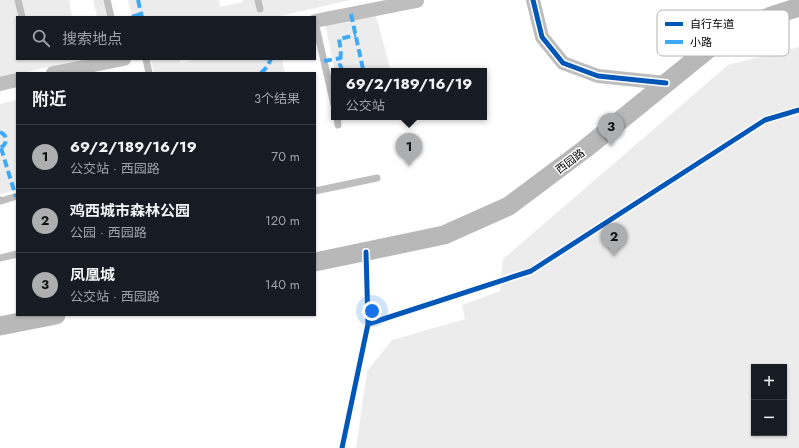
<!DOCTYPE html>
<html lang="zh">
<head>
<meta charset="utf-8">
<style>
	body { margin:0; font-family:Jost,"Noto Sans SC",sans-serif; background:#20242c; color:#f1f3f6 }
	.controls { position:absolute; right:12px; bottom:12px; display:grid; overflow:hidden; border-radius:0px; box-shadow:0 1px 3px #0004 }
	.controls button { width:36px; height:36px; display:grid; place-items:center; padding:0; border:0; border-bottom:1px solid #363941; background:#171b24; color:#f1f3f6; font:20px sans-serif }
	.you { position:absolute; left:372px; top:311px; width:14px; height:14px; margin:-10px; border:3px solid #fff; border-radius:50%; background:#1a73e8; box-shadow:0 0 0 6px #1a73e833 }
	.badge { display:grid; place-items:center; width:26px; height:26px; border-radius:50%; background:#adaeaf; color:#111; font-size:13px; font-weight:700 }
	.pin { position:absolute; translate:-50% -33px; filter:drop-shadow(0 1px 2px #0008) }
	.pin::after { content:''; position:absolute; top:21px; width:14px; height:12px; background:inherit; clip-path:polygon(0 0,100% 0,50% 100%) }
	.popup { position:absolute; left:331px; top:68px; width:156px; height:52px; box-sizing:border-box; display:grid; place-content:center; border-radius:0px; background:#171b24; filter:drop-shadow(0 1px 3px #0005); font-size:13px; white-space:nowrap; color:#9ea1a6 }
	.popup b { font-size:15px; color:#f1f3f6 }
	.popup::after { content:''; position:absolute; left:50%; top:100%; margin-left:-8px; border:8px solid transparent; border-top-color:#171b24 }
	.list { margin:0; padding:0; list-style:none }
	h2 { display:flex; justify-content:space-between; align-items:center; height:52px; margin:0; padding:0 16px; font-size:17px }
	h2 small { font-size:13px; font-weight:400; color:#9ea1a6 }
	.list li { display:grid; grid-template-columns:26px 1fr auto; gap:12px; align-items:center; box-sizing:border-box; height:64px; padding:0 16px; border-top:1px solid #363941 }
	.list b { display:block; font-size:15px; white-space:nowrap }
	.list p { margin:0; font-size:13px; white-space:nowrap; color:#9ea1a6 }
	.list em { font-size:13px; font-style:normal; color:#9ea1a6 }
	.icon { flex:none; width:22px; height:22px; fill:none; stroke:currentColor; stroke-width:2; stroke-linecap:round; stroke-linejoin:round }
	.map { position:relative; flex:none; width:799px; height:448px; overflow:hidden }
	.search { position:absolute; background:#171b24; box-shadow:0 1px 3px #0004; left:16px; top:16px; width:300px; height:44px; display:flex; align-items:center; gap:10px; box-sizing:border-box; padding:0 14px; border-radius:0px; color:#9ea1a6; font-size:15px }
	.panel { position:absolute; background:#171b24; box-shadow:0 1px 3px #0004; left:16px; top:72px; width:300px; height:244px; border-radius:0px }
	.map>svg:first-child { display:block }
</style>
</head>
<body>
<div class="map">
<svg width="799" height="448" viewBox="0 0 799 448">
	<rect width="100%" height="100%" fill="#fff"/>
	<!-- green -->
	<path fill="#ececec" fill-rule="evenodd" d="M 0,0 L 69,0 L 72,17 L 17,17 L 17,59 L 85,59 L 22,73 L 17,73 L 17,74 L 0,78 Z
		M 93,0 L 107,0 L 111,17 L 97,17 Z
		M 128,0 L 219,0 L 220,7 L 243,2 L 243,0 L 351,0 L 275,17 L 132,17 Z
		M 374,9 L 391,71 L 335,71 L 324,19 Z
		M 799,47 L 799,448 L 356,448 L 367,371 L 392,340 L 465,319 L 462,305 L 500,291 L 503,259 L 728,65 ZM 754,367 L 784,367 L 784,433 L 754,433 Z
		M 155,59 L 179,59 L 181,63 L 200,59 L 282,59 L 285,73 L 154,73 L 151,60 Z
		M 17,100 L 17,190 L 0,194 L 0,104 Z"/>
	<g fill="none" stroke-linecap="round" stroke-linejoin="round">
		<!-- lane -->
		<path stroke="#bebebe" stroke-width="7" d="M 18,0 L 22,17
			M 107,0 L 111,17
			M 258,0 L 260,9
			M 315,22 L 334,105
			M 146,59 L 149,73
			M 337,117 L 338,125
			M 315,191 L 377,178
			M 0,200 L 1,201 L 17,196
			M 0,258 L 17,254"/>
		<!-- street -->
		<path stroke="#bebebe" stroke-width="14" d="M 533,0 L 542,37 L 563,63 L 598,76 L 666,83
			M 315,21 L 417,1
			M 53,73 L 124,59
			M 0,84 L 17,80"/>
		<!-- secondary -->
		<path stroke="#b8b8b8" stroke-width="19" d="M 315,262 L 444,235 L 509,206 L 585,149 L 712,46 L 771,16 L 799,7
			M 0,326 L 56,315"/>
		<!-- quiet -->
		<path stroke="#3fa9f5" stroke-width="4" stroke-dasharray="8 4" stroke-linecap="butt" d="M 138,0 L 142,17
			M 351,14 L 363,69 L 355,71
			M 132,17 L 141,14
			M 324,61 L 341,58
			M 342,71 L 340,64 L 341,51 L 339,39 L 356,35
			M 261,73 L 267,67 L 271,59
			M 333,100 L 334,100
			M 0,132 C 8,135 8,144 0,148
			M 1,148 L 16,197"/>
		<!-- cycleway casing -->
		<g stroke="#fff" stroke-width="8">
			<path id="cycleway" d="M 533,0 L 542,37 L 563,63 L 598,76 L 666,83
				M 368,324 L 531,271 L 765,120 L 799,110
				M 342,448 L 368,324 L 366,252"/>
		</g>
		<!-- cycleway -->
		<use href="#cycleway" stroke="#0057b8" stroke-width="5"/>
	</g>
	<g text-anchor="middle" stroke-width="3" stroke-linejoin="round" paint-order="stroke">
		<!-- street labels -->
		<g font-size="11" fill="#000" stroke="#fff">
			<text transform="translate(570 161) rotate(-37)" y="4">西园路</text>
		</g>
	</g>
	<!-- legend -->
	<rect x="657" y="10" width="132" height="46" rx="6" fill="#fff" stroke="#b2b2b2" stroke-width="1"/>
	<rect x="665" y="22" width="18" height="4" fill="#0057b8"/>
	<rect x="665" y="40" width="18" height="4" fill="#3fa9f5"/>
	<g font-size="11" fill="#000">
		<text x="690" y="28">自行车道</text>
		<text x="690" y="46">小路</text>
	</g>
</svg>
<div class="controls">
<button>+</button>
<button>−</button>
</div>
<div class="you"></div>
<div class="pin badge" style="left:409px;top:166px">1</div>
<div class="popup"><b>69/2/189/16/19</b>公交站</div>
<div class="pin badge" style="left:614px;top:256px">2</div>
<div class="pin badge" style="left:611px;top:146px">3</div>
<div class="search"><svg class="icon" aria-label="search" viewBox="0 0 24 24"><circle cx="10" cy="10" r="6"/><path d="M15 15l6 6"/></svg>搜索地点</div>
<section class="panel">
<h2>附近<small>3个结果</small></h2>
<ul class="list">
<li><span class="badge">1</span><div><b>69/2/189/16/19</b><p>公交站 · 西园路</p></div><em>70 m</em></li>
<li><span class="badge">2</span><div><b>鸡西城市森林公园</b><p>公园 · 西园路</p></div><em>120 m</em></li>
<li><span class="badge">3</span><div><b>凤凰城</b><p>公交站 · 西园路</p></div><em>140 m</em></li>
</ul>
</section>
</div>
</body>
</html>
